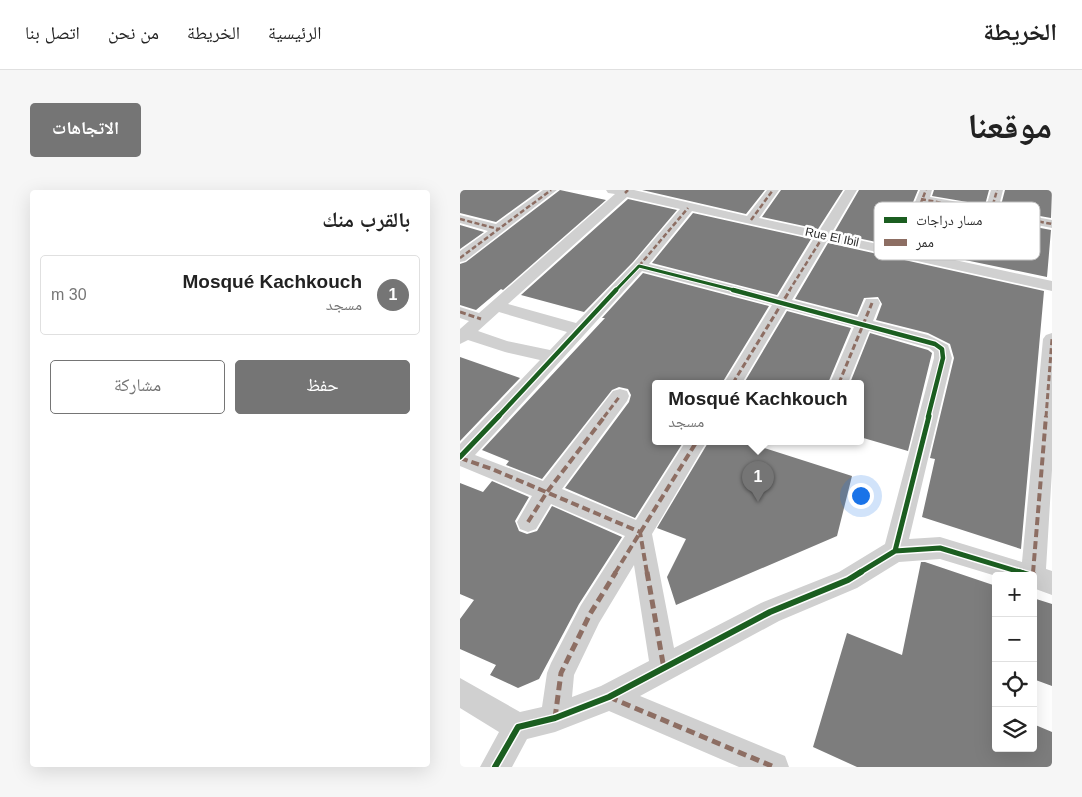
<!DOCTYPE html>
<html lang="ar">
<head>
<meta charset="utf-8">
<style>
	body { margin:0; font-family:Arial,"Noto Naskh Arabic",sans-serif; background:#f6f6f6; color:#222; direction:rtl }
	.controls { position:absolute; right:15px; bottom:15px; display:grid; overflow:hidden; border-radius:5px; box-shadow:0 5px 20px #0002 }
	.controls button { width:45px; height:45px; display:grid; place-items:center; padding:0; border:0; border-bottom:1px solid #e0e0e0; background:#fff; color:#222; font:25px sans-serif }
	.you { position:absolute; left:400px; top:305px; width:18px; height:18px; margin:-12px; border:4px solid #fff; border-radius:50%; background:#1a73e8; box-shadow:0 0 0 8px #1a73e833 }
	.badge { display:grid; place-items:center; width:32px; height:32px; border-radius:50%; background:#757575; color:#fff; font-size:16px; font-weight:700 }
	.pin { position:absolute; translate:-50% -41px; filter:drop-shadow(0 1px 2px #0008) }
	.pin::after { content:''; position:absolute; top:26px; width:18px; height:15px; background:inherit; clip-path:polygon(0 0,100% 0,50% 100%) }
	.popup { position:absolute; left:192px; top:190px; width:212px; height:65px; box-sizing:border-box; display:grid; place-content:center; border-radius:5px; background:#fff; filter:drop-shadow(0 1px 4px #0005); font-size:16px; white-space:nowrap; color:#767676 }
	.popup b { font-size:19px; color:#222 }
	.popup::after { content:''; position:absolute; left:50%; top:100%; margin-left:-10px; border:10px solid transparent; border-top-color:#fff }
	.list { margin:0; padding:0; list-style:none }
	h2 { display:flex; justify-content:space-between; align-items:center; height:65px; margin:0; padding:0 20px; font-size:21px }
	h2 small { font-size:16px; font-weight:400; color:#767676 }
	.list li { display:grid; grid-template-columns:32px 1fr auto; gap:15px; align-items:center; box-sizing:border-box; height:80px; margin:0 10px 10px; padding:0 10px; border:1px solid #e0e0e0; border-radius:5px }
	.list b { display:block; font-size:19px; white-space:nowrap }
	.list p { margin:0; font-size:16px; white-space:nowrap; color:#767676 }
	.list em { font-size:16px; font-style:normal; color:#767676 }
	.actions { display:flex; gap:10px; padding:15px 20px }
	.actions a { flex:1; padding:11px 0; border:1px solid #757575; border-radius:5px; text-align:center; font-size:18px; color:#757575 }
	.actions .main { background:#757575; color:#fff }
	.icon { flex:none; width:28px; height:28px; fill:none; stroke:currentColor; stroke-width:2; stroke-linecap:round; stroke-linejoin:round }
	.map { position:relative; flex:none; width:592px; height:577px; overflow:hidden; direction:ltr; border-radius:5px }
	header { display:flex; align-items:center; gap:30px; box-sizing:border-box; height:70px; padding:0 25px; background:#fff; border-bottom:1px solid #e0e0e0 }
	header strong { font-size:24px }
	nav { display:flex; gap:28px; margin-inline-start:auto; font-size:18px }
	.intro { display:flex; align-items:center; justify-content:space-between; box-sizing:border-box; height:120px; padding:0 30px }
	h1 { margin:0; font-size:35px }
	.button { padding:12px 22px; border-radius:5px; background:#757575; color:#fff; font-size:18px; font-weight:700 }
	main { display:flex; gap:30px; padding:0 30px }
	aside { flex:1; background:#fff; border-radius:5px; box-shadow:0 5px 20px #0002 }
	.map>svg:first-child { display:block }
</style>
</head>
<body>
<header>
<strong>الخريطة</strong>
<nav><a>الرئيسية</a><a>الخريطة</a><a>من نحن</a><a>اتصل بنا</a></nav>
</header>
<div class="intro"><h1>موقعنا</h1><a class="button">الاتجاهات</a></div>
<main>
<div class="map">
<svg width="592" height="577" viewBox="0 0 592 577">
	<rect width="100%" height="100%" fill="#fff"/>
	<!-- building -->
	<path fill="#7d7d7d" d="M 0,0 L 80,0 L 36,32 L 0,23 Z
		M 100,0 L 146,10 L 43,100 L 41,99 L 16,120 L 0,115 L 0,74 L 6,72 Z
		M 182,0 L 305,0 L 286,24 Z
		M 321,0 L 383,0 L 358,39 L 302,27 Z
		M 399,0 L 458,0 L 435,56 L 374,43 Z
		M 474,0 L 529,0 L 525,15 L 472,6 Z
		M 545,0 L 592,0 L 591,28 L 540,19 Z
		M 168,9 L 217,20 L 173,72 L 124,122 L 61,105 Z
		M 468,16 L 591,40 L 587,87 L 452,59 Z
		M 233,23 L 351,49 L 317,105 L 192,73 Z
		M 0,35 L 24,42 L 0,59 Z
		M 368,53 L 584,101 L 561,359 L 462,327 L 475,269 L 470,268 L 494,168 L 490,154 L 468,143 L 416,130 L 422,114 L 418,107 L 404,108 L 397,125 L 335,109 Z
		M 183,83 L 309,116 L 262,193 L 196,193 L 196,251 L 224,251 L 175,328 L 105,298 L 169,212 L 171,205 L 168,199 L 159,197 L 152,200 L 82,289 L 46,275 L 49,271 L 22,260 L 145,128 L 142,128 Z
		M 327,121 L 391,138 L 368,193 L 284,193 Z
		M 410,143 L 468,160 L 472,163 L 448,261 L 400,247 L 400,193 L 390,193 Z
		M 0,167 L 60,188 L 0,251 Z
		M 249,251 L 282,251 L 392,286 L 377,346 L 216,415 L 207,387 L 226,349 L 197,338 Z
		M 32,291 L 69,307 L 55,331 L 59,341 L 67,344 L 77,341 L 92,316 L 162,347 L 119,414 L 79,489 L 58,498 L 30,485 L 36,475 L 0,459 L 0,429 L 14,410 L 0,404 L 0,293 L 23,302 Z
		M 461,372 L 465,372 L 536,396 L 536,558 L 573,558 L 573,534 L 592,542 L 592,577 L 397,577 L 353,557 L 387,443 L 442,465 Z
		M 573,408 L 592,414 L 592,496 L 573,489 Z"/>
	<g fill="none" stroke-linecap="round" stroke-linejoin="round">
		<!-- minor -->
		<path fill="#d0d0d0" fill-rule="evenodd" d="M 83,0 L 97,0 L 5,71 L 0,72 L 0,61 L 28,41 L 0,33 L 0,25 L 36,34 Z
			M 146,0 L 174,0 L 287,26 L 307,0 L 319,0 L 299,28 L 359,41 L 385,0 L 397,0 L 371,44 L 436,58 L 460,0 L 472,0 L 470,7 L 526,17 L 531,0 L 543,0 L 538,20 L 592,30 L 592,38 L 467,14 L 449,60 L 592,91 L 592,101 L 367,51 L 332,110 L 398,127 L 406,109 L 418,109 L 420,113 L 413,131 L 468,145 L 488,155 L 492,168 L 449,349 L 480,347 L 562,372 L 583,149 L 586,145 L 592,143 L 592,280 L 586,379 L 592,381 L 592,405 L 573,398 L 573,386 L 536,386 L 480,369 L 439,372 L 397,398 L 319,431 L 180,506 L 325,566 L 329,577 L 279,577 L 149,521 L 95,542 L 67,549 L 52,577 L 20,577 L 39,542 L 0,518 L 0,488 L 60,522 L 82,517 L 87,483 L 91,473 L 121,415 L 165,346 L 91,314 L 76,339 L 68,342 L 60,339 L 57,332 L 72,306 L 0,276 L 0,254 L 80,170 L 45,162 L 8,150 L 0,154 L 0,139 L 9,131 L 0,128 L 0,117 L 19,123 L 155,4 L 148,3 ZM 167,7 L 220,19 L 174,73 L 116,133 L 48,114 ZM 232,21 L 354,48 L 318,107 L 189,74 ZM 182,81 L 312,115 L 264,193 L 282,193 L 326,119 L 394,137 L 370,193 L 388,193 L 409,141 L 469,158 L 474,162 L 474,168 L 425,354 L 379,382 L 301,413 L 214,458 L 192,344 L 247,251 L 226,251 L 176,330 L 102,299 L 167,211 L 169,206 L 167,201 L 160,199 L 153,201 L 83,291 L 15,265 ZM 39,122 L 107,142 L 90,160 L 47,151 L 18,141 ZM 174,375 L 189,471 L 141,496 L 112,507 L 114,485 L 139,433 Z"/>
		<!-- quiet-far3 -->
		<path stroke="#8d6e63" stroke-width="2.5" stroke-dasharray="5 2.5" stroke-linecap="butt" d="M 165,3 L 168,0
			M 461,9 L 592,34
			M 531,22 L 537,0
			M 0,29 L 38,39
			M 291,30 L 313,0
			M 441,63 L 466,0
			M 0,68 L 91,0
			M 179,76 L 228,18
			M 329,101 L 364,45"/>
		<!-- quiet-far2 -->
		<path stroke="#8d6e63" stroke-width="3" stroke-dasharray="6 3" stroke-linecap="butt" d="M 0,122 L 21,129
			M 273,193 L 330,100
			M 379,193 L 412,113
			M 144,227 L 160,206
			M 586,227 L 592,149"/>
		<!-- quiet-far1 -->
		<path stroke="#8d6e63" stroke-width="4" stroke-dasharray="8 4" stroke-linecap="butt" d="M 0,268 L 32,279 L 180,342 L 187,383
			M 68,332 L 87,302 L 145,226
			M 155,383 L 237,251
			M 573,383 L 586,226"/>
		<!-- quiet -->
		<path stroke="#8d6e63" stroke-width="5" stroke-dasharray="9 5" stroke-linecap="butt" d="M 187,382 L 204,479
			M 573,386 L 573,382
			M 149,507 L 314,577
			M 95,528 L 101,483 L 130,424 L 156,382"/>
		<!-- cycleway-far3 casing -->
		<g stroke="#fff" stroke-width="5">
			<path id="cycleway-far3" d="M 155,101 L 179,76 L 278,101"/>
		</g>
		<!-- cycleway-far2 casing -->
		<g stroke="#fff" stroke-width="7">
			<path id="cycleway-far2" d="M 273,100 L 475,154 L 482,159 L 483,168 L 468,227
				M 38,227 L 156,100"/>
		</g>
		<!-- cycleway-far1 casing -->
		<g stroke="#fff" stroke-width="8">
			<path id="cycleway-far1" d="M 0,267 L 39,226
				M 435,361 L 469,226
				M 399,383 L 435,361 L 480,358 L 563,383"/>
		</g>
		<!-- cycleway casing -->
		<g stroke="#fff" stroke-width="9">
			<path id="cycleway" d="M 558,382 L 572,386
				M 35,577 L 58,537 L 95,528 L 149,507 L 310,422 L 388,390 L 401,382"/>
		</g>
		<!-- cycleway-far3 -->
		<use href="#cycleway-far3" stroke="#1b5e20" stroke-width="3"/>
		<!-- cycleway-far2 -->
		<use href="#cycleway-far2" stroke="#1b5e20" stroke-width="4.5"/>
		<!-- cycleway-far1 -->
		<use href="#cycleway-far1" stroke="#1b5e20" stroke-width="5"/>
		<!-- cycleway -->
		<use href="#cycleway" stroke="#1b5e20" stroke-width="6"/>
	</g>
	<g text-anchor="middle" stroke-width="5" stroke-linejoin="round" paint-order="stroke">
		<!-- far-street labels -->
		<g font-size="12" fill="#2b2b2b" stroke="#fff">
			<text transform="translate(372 47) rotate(12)" y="4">Rue El Ibil</text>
		</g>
	</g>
	<!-- legend -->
	<rect x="414" y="12" width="166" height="58" rx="8" fill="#fff" stroke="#bfbfbf" stroke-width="1"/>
	<rect x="424" y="27" width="23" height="6" fill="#1b5e20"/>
	<rect x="424" y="49" width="23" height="7" fill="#8d6e63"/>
	<g font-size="14" fill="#2b2b2b">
		<text x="456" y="35">مسار دراجات</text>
		<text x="456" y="57">ممر</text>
	</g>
</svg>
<div class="controls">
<button>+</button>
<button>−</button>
<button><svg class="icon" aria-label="locate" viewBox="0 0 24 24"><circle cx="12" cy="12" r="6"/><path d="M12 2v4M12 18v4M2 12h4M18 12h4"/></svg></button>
<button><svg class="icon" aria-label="layers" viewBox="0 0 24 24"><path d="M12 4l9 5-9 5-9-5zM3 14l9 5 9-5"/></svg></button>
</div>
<div class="you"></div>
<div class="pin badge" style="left:298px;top:312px">1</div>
<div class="popup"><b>Mosqué Kachkouch</b>مسجد</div>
</div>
<aside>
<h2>بالقرب منك<small></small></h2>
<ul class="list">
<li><span class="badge">1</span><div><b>Mosqué Kachkouch</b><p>مسجد</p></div><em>30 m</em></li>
</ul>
<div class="actions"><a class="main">حفظ</a><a>مشاركة</a></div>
</aside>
</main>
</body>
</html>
